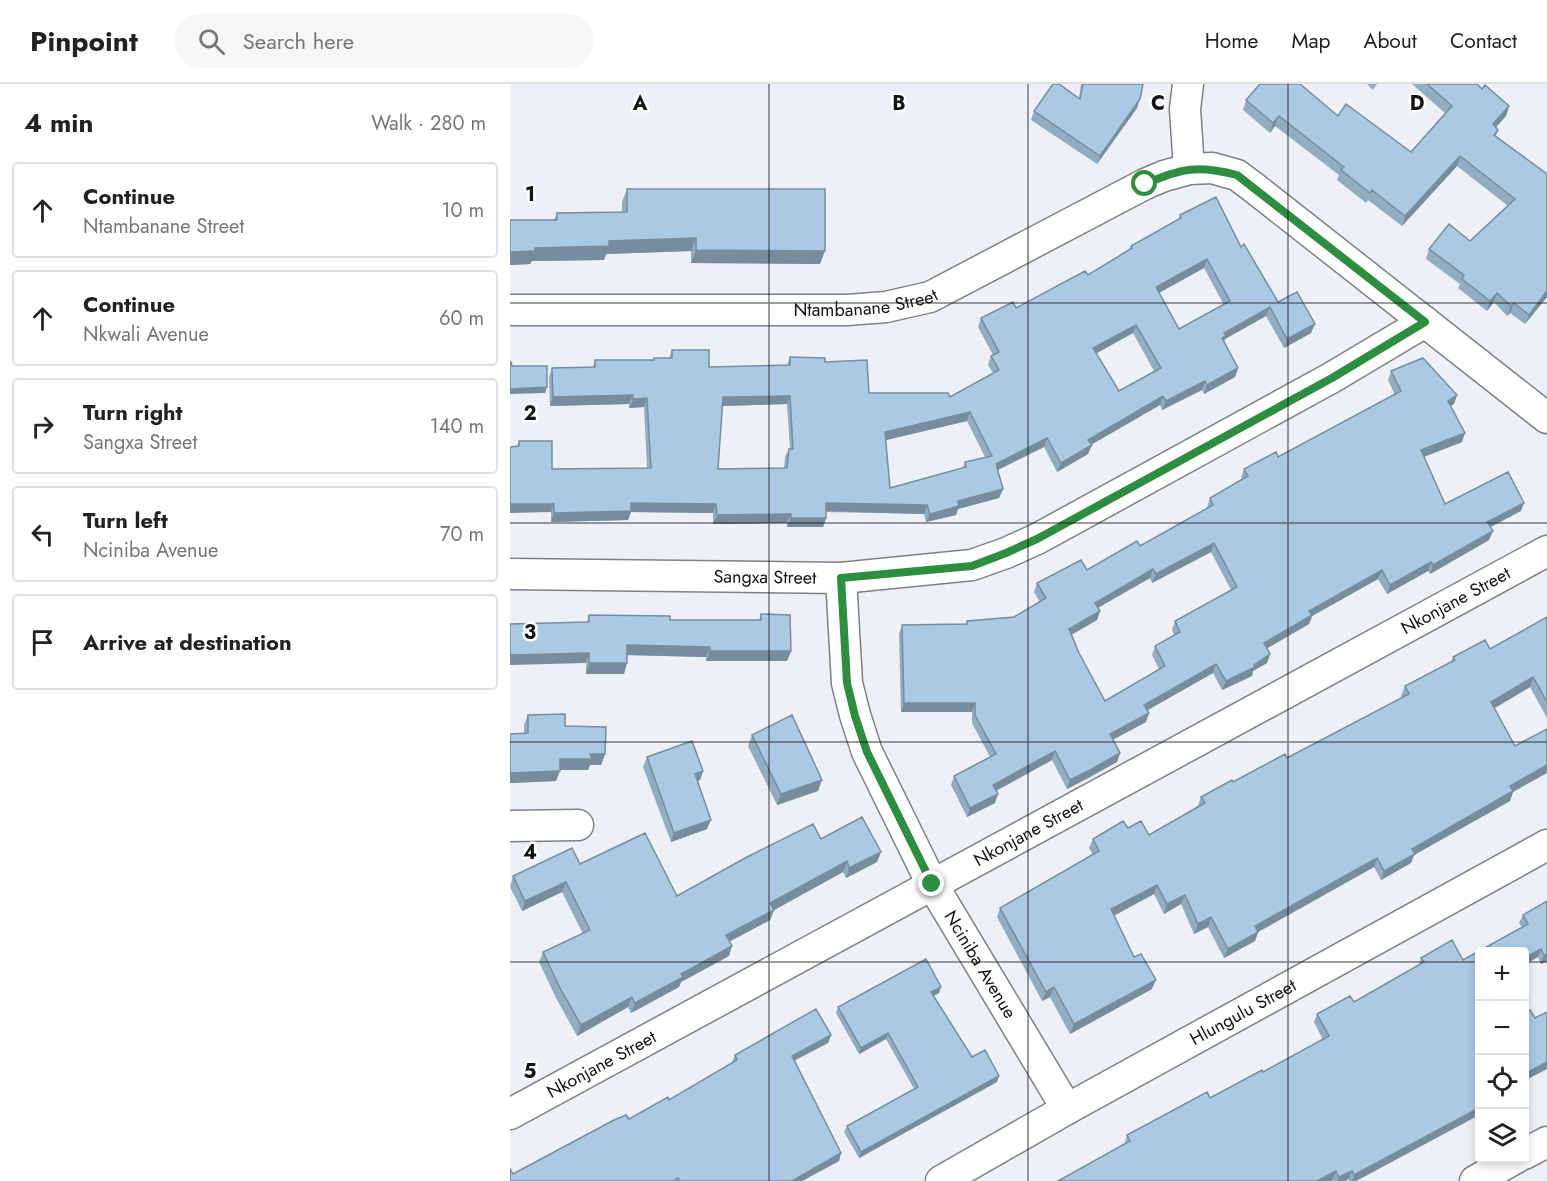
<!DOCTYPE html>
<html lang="en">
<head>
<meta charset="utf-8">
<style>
	body { margin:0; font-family:Jost,sans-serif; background:#f6f6f6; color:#222 }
	.controls { position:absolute; right:18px; bottom:18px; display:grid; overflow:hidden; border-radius:6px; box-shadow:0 3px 9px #0003 }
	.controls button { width:54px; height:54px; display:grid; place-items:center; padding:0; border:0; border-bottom:2px solid #e0e0e0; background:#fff; color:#222; font:30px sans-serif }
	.stop { position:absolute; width:18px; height:18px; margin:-14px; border:4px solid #2e8e40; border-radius:50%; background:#fff }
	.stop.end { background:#2e8e40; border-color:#fff; box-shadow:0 2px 6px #0008 }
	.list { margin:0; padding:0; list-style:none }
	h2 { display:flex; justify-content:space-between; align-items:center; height:78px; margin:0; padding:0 24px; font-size:26px }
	h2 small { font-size:20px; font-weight:400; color:#767676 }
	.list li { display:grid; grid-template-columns:39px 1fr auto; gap:18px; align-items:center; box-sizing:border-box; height:96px; margin:0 12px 12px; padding:0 12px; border:2px solid #e0e0e0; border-radius:6px }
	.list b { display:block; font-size:22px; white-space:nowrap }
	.list p { margin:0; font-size:20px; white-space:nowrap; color:#767676 }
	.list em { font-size:20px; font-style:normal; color:#767676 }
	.icon { flex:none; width:33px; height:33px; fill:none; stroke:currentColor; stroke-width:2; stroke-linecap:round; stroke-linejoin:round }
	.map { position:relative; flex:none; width:1037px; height:1097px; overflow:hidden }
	header { display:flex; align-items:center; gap:36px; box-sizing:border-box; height:84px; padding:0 30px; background:#fff; border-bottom:2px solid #e0e0e0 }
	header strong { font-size:28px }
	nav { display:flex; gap:33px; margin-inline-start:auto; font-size:21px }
	.search { width:420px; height:54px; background:#f6f6f6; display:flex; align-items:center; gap:15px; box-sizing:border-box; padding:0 21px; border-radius:33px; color:#767676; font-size:22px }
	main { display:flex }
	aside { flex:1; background:#fff }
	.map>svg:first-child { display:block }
</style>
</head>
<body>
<header>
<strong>Pinpoint</strong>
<div class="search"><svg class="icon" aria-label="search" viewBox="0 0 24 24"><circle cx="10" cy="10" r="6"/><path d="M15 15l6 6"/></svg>Search here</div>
<nav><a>Home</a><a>Map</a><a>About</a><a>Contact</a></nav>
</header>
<main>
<aside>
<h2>4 min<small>Walk · 280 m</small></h2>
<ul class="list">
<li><svg class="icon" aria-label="ahead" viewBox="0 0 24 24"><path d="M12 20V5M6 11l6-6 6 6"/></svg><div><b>Continue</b><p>Ntambanane Street</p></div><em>10 m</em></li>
<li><svg class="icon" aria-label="ahead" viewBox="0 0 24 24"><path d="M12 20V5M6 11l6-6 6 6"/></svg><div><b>Continue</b><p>Nkwali Avenue</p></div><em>60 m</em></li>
<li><svg class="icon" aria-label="right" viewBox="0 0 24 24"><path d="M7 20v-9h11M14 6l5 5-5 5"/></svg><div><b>Turn right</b><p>Sangxa Street</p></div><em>140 m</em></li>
<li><svg class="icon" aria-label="left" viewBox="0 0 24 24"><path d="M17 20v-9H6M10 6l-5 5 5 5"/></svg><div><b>Turn left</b><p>Nciniba Avenue</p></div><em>70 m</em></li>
<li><svg class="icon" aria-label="arrive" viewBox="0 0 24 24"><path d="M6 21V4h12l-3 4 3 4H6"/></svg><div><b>Arrive at destination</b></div></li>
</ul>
</aside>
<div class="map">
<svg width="1037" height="1097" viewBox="0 0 1037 1097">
	<rect width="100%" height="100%" fill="#edf0f6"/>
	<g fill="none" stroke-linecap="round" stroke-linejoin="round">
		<!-- minor casing -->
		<g stroke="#7e8186" stroke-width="33">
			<g id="minor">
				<path d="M 678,0 L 675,25 L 679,85"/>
				<path id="s1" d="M 0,226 L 337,226 L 376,223 L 420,213 L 635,100 L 654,92 L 679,85 L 702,84 L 727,91 L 743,103 L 1037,334"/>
				<path id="s2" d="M 0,490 L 331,494 L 462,481 L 496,469 L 527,455 L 821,294 L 915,238"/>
				<path id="s3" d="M 331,494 L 337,599 L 345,631 L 357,668 L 422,800 L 557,1025"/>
				<path d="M 0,742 L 68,741"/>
				<path id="s4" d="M 0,1030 L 1037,467"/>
				<path d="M 1014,1070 L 1037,1058"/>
				<path id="s5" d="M 431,1097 L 557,1025 L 1037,761"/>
				<path d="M 965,1097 L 1006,1074"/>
			</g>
		</g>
		<!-- minor -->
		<use href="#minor" stroke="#fff" stroke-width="30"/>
	</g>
	<!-- wall -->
	<path fill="#92adc2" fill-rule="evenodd" d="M 571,0 L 633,0 L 627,24 L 587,80 L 521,36 L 524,27 L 569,14 Z
		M 857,0 L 867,0 L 863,6 Z
		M 902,0 L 967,0 L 972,5 L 999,22 L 996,32 L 986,43 L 988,46 L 986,52 L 1037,213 L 1015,240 L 1000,229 L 997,232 L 984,218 L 977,227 L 948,204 L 950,200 L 916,175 L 919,165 L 960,157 L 998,122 L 947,82 L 892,142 L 858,116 L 856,119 L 827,96 L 829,91 L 765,42 L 760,49 L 733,26 L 736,16 L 828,32 L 901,68 L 935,29 Z
		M 117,105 L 310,180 L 181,179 L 181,167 L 96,170 L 94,176 L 22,177 L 20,180 L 0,181 L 44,136 L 47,129 L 112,128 L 112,118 Z
		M 670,131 L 731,163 L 768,218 L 801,249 L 774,264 L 756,232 L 715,255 L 714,258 L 728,284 L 725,293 L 694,310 L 692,306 L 652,326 L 650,321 L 581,361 L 578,370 L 547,388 L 534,363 L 488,386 L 493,405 L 489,414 L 448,425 L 446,431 L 416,438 L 414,430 L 316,428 L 316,434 L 313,443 L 277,443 L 277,439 L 203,440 L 203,429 L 121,428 L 118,436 L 41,438 L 41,428 L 7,362 L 9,357 L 42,385 L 137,384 L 134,323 L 119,324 L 119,320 L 40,322 L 39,293 L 42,284 L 83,283 L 85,276 L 143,276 L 144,274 L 159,274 L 162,266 L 199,283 L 277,281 L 280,273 L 315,278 L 359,309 L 440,313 L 483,289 L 478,281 L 481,272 L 483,271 L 468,243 L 471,234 L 506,224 L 578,191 L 619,166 L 621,162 L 668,136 ZM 694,184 L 714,221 L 669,245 L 649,209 ZM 623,249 L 644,287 L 609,307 L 586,269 ZM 277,320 L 280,365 L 279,365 L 275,373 L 274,384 L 208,385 L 212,322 ZM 457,337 L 475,373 L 455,378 L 453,384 L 380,404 L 376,356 Z
		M 881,287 L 947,311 L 944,320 L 940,322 L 952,358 L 914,373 L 935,420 L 1011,427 L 980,443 L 979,456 L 920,490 L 918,487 L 877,510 L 868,495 L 802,532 L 799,540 L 757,564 L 760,570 L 757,579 L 743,587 L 742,592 L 712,606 L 703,589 L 637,626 L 636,638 L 603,655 L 610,669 L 607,678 L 577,695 L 557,705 L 542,676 L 486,707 L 485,719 L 457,733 L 441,701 L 444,692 L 480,673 L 462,639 L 462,628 L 391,628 L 389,550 L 392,541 L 456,540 L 457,537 L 504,533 L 530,518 L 524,508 L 527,499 L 577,486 L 630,462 L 697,424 L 697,423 L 700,414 L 732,395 L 731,394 L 734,385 L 768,373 L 885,311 L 878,296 ZM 701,468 L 721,506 L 665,537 L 662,546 L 664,551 L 645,562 L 642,571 L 649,585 L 595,617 L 569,569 L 562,550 L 587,536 L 590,527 L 588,524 L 640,494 L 642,499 Z
		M 251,530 L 281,567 L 277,577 L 196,577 L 196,573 L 117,571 L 114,590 L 76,590 L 77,538 L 79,531 L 160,536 L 249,536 Z
		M 1037,533 L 1037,634 L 1020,603 L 984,624 L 1003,708 L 1000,717 L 904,771 L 901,779 L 871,796 L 864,783 L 748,848 L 745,857 L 714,874 L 698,843 L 684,850 L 671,820 L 654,830 L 644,810 L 604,832 L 624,873 L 642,905 L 560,950 L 540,913 L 532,917 L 487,833 L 490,824 L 583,771 L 579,764 L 583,755 L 618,744 L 639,751 L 688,722 L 691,713 L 777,674 L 892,614 L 891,612 L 895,602 L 941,578 L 943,573 L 980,565 Z
		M 18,631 L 55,642 L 95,670 L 91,681 L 80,681 L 78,686 L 50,686 L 46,697 L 0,699 L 0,650 L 14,649 L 14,641 Z
		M 242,651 L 308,707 L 267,721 L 238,662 Z
		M 137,673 L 193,687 L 190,696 L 188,697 L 197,745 L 161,758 L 133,683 Z
		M 311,755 L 371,768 L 367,778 L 336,794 L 333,788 L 264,826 L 260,836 L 220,857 L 219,872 L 171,898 L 169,903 L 121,929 L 118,923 L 67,952 L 46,914 L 29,878 L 33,868 L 73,850 L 52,808 L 12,827 L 0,803 L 3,792 L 70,780 L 167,812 Z
		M 1037,817 L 1037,877 L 1031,880 L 1028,873 L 969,867 L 969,1031 L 846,1097 L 839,1097 L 839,1095 L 835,1097 L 824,1097 L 823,1096 L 569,1086 L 614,1061 L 617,1051 L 700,1014 L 753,988 L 813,956 L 804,938 L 807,930 L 844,918 L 909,881 L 911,874 L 953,876 L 1012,843 L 1009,839 L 1013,831 Z
		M 429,909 L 424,912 L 462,973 L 487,998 L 349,1074 L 334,1048 L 337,1042 L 404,1005 L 376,955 L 349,970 L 326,929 L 328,923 Z
		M 321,951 L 318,959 L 284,977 L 331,1069 L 329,1077 L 292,1097 L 0,1097 L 3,1090 L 159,1016 L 222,979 L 222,978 L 225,971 Z"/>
	<!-- shaded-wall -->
	<path fill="#778d9e" d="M 630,15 L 627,24 L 587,80 L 590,72 Z
		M 999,22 L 996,32 L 980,50 L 983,40 Z
		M 769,32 L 765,42 L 760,49 L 763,39 Z
		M 950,72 L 947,82 L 892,142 L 895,132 Z
		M 186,154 L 181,167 L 96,170 L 94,176 L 22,177 L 20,180 L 0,181 L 0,168 L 25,164 L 99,157 Z
		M 186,166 L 315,167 L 310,180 L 181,179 Z
		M 697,175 L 694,184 L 643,212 L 646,203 Z
		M 1037,207 L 1037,213 L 1015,240 L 1019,231 Z
		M 987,209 L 984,218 L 977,227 L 980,217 Z
		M 1004,219 L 1000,229 L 997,232 L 1001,222 Z
		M 760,223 L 756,232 L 715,255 L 712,261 L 708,263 L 714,249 Z
		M 805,240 L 801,249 L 774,264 L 777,255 Z
		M 626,241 L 623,249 L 580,273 L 583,264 Z
		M 728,284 L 725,293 L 694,310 L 697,301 Z
		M 695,297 L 692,306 L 652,326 L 656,317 Z
		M 37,303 L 35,309 L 0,310 L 0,305 Z
		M 123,311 L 119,320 L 40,322 L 43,313 Z
		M 947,311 L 944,320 L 934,326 L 938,317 Z
		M 280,312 L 277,320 L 210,322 L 213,313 Z
		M 653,312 L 650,321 L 575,364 L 578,356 Z
		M 137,314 L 134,323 L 119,324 L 123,315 Z
		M 460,328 L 457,337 L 372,357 L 375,348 Z
		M 955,349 L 952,358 L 908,375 L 911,366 Z
		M 537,354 L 534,363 L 483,388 L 486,380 Z
		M 582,361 L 578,370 L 547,388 L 551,379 Z
		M 493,405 L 489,414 L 448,425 L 446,431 L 416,438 L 420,430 L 448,417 Z
		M 121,419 L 206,420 L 203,429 L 121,428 L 118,436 L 41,438 L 44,429 Z
		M 316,419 L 417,421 L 414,430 L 313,427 Z
		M 1014,419 L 1011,427 L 973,447 L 977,438 Z
		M 0,420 L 44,420 L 41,428 L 0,429 Z
		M 281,430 L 277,439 L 203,440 L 207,431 Z
		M 281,434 L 316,434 L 313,443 L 277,443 Z
		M 983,447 L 979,456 L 920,490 L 923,481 Z
		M 704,459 L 701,468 L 642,499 L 646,490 Z
		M 921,478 L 918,487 L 877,510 L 880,501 Z
		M 643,485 L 640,494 L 582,527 L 585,519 Z
		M 872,486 L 868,495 L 802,532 L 799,540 L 751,568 L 754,559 L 799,527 Z
		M 590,527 L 587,536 L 556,554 L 559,545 Z
		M 117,561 L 200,563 L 196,573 L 114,571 Z
		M 200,567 L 281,567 L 277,577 L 196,577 Z
		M 79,569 L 76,579 L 0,581 L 0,571 Z
		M 760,570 L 757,579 L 743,587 L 742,592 L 712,606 L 716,597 Z
		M 79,579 L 117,579 L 114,590 L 76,590 Z
		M 706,580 L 703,589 L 631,630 L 634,621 Z
		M 1023,593 L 1020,603 L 978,628 L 981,618 Z
		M 394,619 L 465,619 L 462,628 L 391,628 Z
		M 639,629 L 636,638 L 597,659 L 600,650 Z
		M 545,667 L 542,676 L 480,710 L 483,701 Z
		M 610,669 L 607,678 L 557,705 L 560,696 Z
		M 80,670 L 95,670 L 91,681 L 80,681 L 78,686 L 46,686 L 50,675 Z
		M 1037,681 L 1037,689 L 1003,708 L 1000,717 L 904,771 L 901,779 L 871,796 L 874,787 L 902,765 L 1000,702 Z
		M 50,687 L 46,697 L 0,699 L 0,689 Z
		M 193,687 L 190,696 L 182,699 L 185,690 Z
		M 312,696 L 308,707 L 267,721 L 271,710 Z
		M 488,710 L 485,719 L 457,733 L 460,724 Z
		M 201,736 L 197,745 L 161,758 L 164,749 Z
		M 371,768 L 367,778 L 336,794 L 339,784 Z
		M 867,774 L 864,783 L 748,848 L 745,857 L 714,874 L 718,865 L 745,842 Z
		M 337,777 L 333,788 L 257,830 L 260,819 Z
		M 56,798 L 52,808 L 12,827 L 15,817 Z
		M 647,801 L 644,810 L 597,835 L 601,825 Z
		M 675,811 L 671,820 L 654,830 L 657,820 Z
		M 264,826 L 260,836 L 213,861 L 216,851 Z
		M 701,833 L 698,843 L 684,850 L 688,840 Z
		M 222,862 L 219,872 L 171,898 L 169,903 L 121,929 L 125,919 L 171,890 Z
		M 1031,865 L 1028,873 L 1014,881 L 1014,874 Z
		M 1037,870 L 1037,877 L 1031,880 L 1034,871 Z
		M 646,896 L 642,905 L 560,950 L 564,940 Z
		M 431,903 L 429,909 L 419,914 L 421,908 Z
		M 544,903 L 540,913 L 532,917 L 536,908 Z
		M 122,913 L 118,923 L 67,952 L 71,941 Z
		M 378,949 L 376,955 L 349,970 L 351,964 Z
		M 321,951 L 318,959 L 279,979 L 282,972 Z
		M 1037,978 L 1037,985 L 1014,997 L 1014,990 Z
		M 489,992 L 487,998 L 349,1074 L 351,1068 Z
		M 969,1024 L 969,1031 L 846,1097 L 842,1097 L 844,1091 Z
		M 331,1069 L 329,1077 L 292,1097 L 282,1097 Z
		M 826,1087 L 823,1096 L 821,1097 L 807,1097 Z
		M 842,1087 L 839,1095 L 835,1097 L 828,1097 L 829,1093 Z"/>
	<!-- building -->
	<path fill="#aac9e2" stroke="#778d9e" stroke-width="1.5" fill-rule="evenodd" d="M 543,0 L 549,0 L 570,15 L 573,0 L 633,0 L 630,15 L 590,72 L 524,27 Z
		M 750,0 L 790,0 L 828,32 L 836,20 L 901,68 L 942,22 L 917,0 L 967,0 L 972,5 L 975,1 L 999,22 L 983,40 L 988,46 L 984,51 L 1037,90 L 1037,207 L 1019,231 L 1004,219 L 1001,222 L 987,209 L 980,217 L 952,195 L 954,191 L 919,165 L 939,140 L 960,157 L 1005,115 L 950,72 L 895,132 L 862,106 L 860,109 L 831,86 L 834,83 L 769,32 L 763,39 L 736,16 Z
		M 117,105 L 315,105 L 315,167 L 186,166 L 186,154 L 99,157 L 99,162 L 25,164 L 25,167 L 0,168 L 0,136 L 47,136 L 47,129 L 117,128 Z
		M 706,113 L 731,163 L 734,160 L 768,218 L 787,208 L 805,240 L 777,255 L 760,223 L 714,249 L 716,252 L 712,254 L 728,284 L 697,301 L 695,297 L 656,317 L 653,312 L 578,356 L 582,361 L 551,379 L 537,354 L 486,380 L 493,405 L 448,417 L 449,422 L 420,430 L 417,421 L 316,419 L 316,434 L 281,434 L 281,430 L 207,431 L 206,420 L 121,419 L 121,427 L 44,429 L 44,420 L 0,420 L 0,363 L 9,362 L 9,357 L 42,357 L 42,385 L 141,384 L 137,314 L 123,315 L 123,311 L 43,313 L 42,284 L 85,283 L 85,276 L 144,276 L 144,274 L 162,274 L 162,266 L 199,266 L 199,283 L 280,281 L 280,273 L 315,274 L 315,278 L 357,276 L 359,309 L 438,309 L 440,313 L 489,286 L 481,272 L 489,268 L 471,234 L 503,218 L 506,224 L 575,187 L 578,191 L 622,164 L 621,162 L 671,134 L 670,131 ZM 697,175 L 720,217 L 669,245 L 646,203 ZM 626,241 L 651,284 L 609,307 L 583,264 ZM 280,312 L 283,365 L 279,365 L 277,384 L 208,385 L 213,313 ZM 460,328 L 482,372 L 455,378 L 456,383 L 380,404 L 375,348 Z
		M 913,274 L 947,311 L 938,317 L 955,349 L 911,366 L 935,420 L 998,388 L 1014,419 L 977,438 L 983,447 L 923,481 L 921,478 L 880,501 L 872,486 L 799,527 L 802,531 L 754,559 L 760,570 L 744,581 L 745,583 L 716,597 L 706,580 L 634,621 L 639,629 L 600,650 L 610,669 L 580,686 L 560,696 L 545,667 L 483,701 L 488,710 L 460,724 L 444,692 L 486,670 L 465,631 L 465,619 L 394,619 L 392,541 L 457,540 L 457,537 L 504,533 L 536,514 L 527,499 L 571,476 L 577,486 L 627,457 L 630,462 L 703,421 L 700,414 L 738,392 L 734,385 L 766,368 L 768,373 L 891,307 L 881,287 ZM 704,459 L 727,503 L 665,537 L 670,548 L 645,562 L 655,582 L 595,617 L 569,569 L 559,545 L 590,527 L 585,519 L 643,485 L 646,490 Z
		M 0,278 L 1,278 L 2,282 L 37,282 L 37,303 L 0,305 Z
		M 251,530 L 280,531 L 281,567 L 200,567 L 200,563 L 117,561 L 117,579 L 79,579 L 79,569 L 0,571 L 0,540 L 79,538 L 79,531 L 160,532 L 160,536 L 251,536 Z
		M 1037,533 L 1037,618 L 1023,593 L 981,618 L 1005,662 L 1037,645 L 1037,681 L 1000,702 L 1003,707 L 902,765 L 905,770 L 874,787 L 867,774 L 745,842 L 748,848 L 718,865 L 701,833 L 688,840 L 675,811 L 657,820 L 647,801 L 601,825 L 624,873 L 631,870 L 646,896 L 564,940 L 544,903 L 536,908 L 490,824 L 589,767 L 583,755 L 613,737 L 618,744 L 631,737 L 639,751 L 695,719 L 691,713 L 722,696 L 723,698 L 775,670 L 777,674 L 899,610 L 895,602 L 945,576 L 943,573 L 975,556 L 980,565 Z
		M 55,630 L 55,642 L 96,643 L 95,670 L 80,670 L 82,675 L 50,675 L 50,687 L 0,689 L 0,650 L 18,649 L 18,631 Z
		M 282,631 L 312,696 L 271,710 L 242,651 Z
		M 182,657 L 193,687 L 185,690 L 201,736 L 164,749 L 137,673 Z
		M 352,733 L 371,768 L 339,784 L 337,777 L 260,819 L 264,826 L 216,851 L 222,862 L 171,890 L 173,893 L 125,919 L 122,913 L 71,941 L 50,904 L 33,868 L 80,846 L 56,798 L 15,817 L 3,792 L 62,764 L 70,780 L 135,749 L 167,812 L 237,773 L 303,740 L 311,755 Z
		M 1037,817 L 1037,870 L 1034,871 L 1031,865 L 1014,874 L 1014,867 L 969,867 L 969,899 L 967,901 L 969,904 L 969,1024 L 844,1091 L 842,1087 L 829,1093 L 826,1087 L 807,1097 L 548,1097 L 620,1057 L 617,1051 L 697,1008 L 700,1014 L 752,986 L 753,988 L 819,952 L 807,930 L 840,912 L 844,918 L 914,878 L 911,874 L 942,856 L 953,876 L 1018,840 L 1013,831 Z
		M 416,875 L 431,903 L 421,908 L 462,973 L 475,966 L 489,992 L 351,1068 L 337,1042 L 408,1003 L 378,949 L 351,964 L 328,923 Z
		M 306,925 L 321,951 L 282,972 L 331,1069 L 282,1097 L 170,1097 L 168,1094 L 163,1097 L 0,1097 L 0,1085 L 3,1090 L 104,1036 L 116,1031 L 119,1035 L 158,1013 L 159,1016 L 227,976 L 225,971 Z
		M 1020,926 L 1025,934 L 1037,928 L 1037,978 L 1014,990 L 1014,929 Z"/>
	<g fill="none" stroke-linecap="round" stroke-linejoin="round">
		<!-- route -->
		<path stroke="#2e8e40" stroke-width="8" d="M 422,800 L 357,668 L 345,632 L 337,599 L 331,494 L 462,482 L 496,469 L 527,455 L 822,294 L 915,238 L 727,91 C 688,81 672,84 635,100"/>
	</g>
	<!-- grid -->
	<path fill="none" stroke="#121315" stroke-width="1.5" stroke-opacity="0.55" d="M 259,0 L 259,1097M 518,0 L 518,1097M 778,0 L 778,1097M 0,219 L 1037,219M 0,439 L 1037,439M 0,658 L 1037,658M 0,878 L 969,878M 1014,878 L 1037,878"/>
	<g text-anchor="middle" stroke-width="5" stroke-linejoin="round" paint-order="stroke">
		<!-- street labels -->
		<g font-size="18" fill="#121315" stroke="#fff">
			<text dy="6" stroke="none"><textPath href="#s1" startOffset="356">Ntambanane Street</textPath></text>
			<text dy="6" stroke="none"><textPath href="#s2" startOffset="255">Sangxa Street</textPath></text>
			<text dy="6" stroke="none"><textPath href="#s4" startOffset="1076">Nkonjane Street</textPath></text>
			<text dy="6" stroke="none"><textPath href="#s4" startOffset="590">Nkonjane Street</textPath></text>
			<text dy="6" stroke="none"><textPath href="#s3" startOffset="418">Nciniba Avenue</textPath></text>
			<text dy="6" stroke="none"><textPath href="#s5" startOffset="346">Hlungulu Street</textPath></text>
			<text dy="6" stroke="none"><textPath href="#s4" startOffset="104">Nkonjane Street</textPath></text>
		</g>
	</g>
	<g font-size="20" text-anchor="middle" font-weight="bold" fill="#121315" stroke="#fff" stroke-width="5" stroke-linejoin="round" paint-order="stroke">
		<text x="130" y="26">A</text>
		<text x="389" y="26">B</text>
		<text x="648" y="26">C</text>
		<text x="907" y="26">D</text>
		<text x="20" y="117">1</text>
		<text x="20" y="336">2</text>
		<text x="20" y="555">3</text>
		<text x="20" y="775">4</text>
		<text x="20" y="994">5</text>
	</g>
</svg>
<div class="controls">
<button>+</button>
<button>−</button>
<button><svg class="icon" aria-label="locate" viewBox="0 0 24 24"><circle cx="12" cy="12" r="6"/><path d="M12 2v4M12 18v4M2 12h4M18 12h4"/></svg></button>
<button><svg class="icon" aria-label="layers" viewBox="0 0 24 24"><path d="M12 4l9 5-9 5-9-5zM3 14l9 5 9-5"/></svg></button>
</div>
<div class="stop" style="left:635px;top:100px"></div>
<div class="stop end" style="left:422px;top:800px"></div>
</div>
</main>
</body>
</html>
